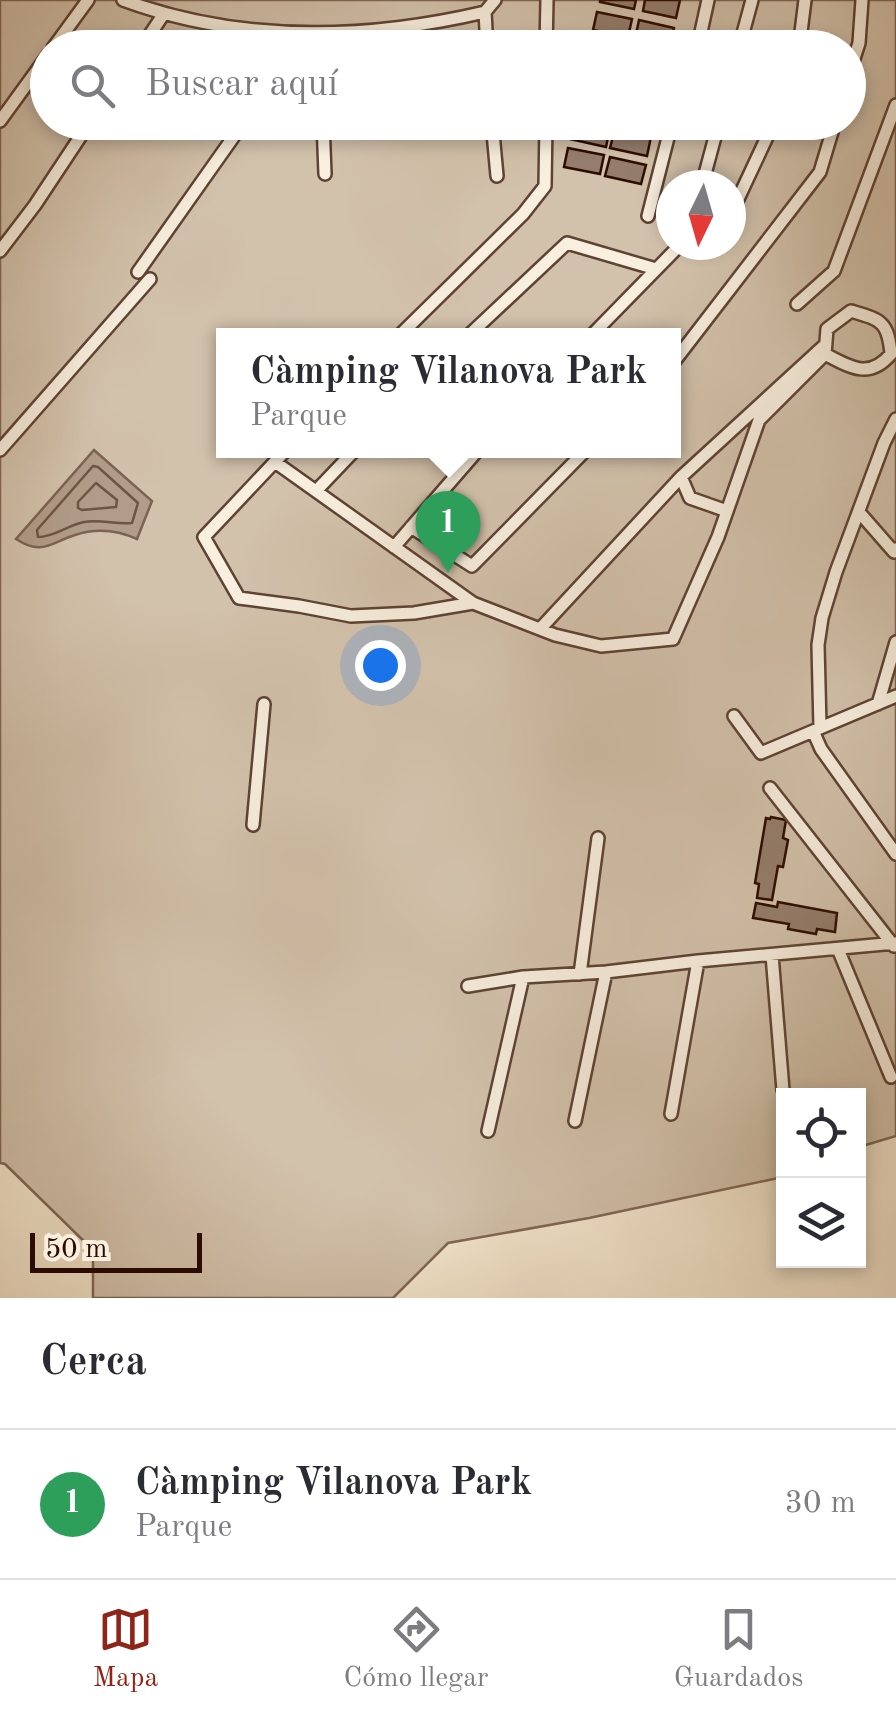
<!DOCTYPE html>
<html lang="es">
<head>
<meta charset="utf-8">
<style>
	body { margin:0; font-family:"Old Standard TT",serif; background:#f7f7f7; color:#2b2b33 }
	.controls { position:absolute; right:30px; bottom:30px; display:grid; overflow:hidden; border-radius:0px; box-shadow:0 5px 15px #0003 }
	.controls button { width:90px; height:90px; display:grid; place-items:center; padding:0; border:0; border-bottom:2px solid #e1e1e2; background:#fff; color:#2b2b33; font:50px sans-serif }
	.compass { position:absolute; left:656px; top:170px; width:90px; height:90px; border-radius:50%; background:#fff; box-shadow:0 5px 15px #0003; rotate:185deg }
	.scale { position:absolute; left:30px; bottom:25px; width:172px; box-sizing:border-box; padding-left:10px; border:5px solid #2c0b01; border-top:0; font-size:28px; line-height:35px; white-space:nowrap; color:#2c0b01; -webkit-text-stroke:8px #f8efdf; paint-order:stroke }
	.you { position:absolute; left:380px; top:665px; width:35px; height:35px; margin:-25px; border:8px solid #fff; border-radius:50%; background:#1a73e8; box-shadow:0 0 0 15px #1a73e833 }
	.badge { display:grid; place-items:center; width:65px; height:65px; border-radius:50%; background:#8f2418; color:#fff; font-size:32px; font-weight:700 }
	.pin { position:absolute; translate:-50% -82px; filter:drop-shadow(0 2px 5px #0008) }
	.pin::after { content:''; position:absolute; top:52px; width:35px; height:30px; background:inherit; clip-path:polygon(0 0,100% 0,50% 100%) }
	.popup { position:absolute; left:216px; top:328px; width:465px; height:130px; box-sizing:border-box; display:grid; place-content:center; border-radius:0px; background:#fff; filter:drop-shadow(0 2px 8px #0005); font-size:32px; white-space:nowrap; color:#7c7c81 }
	.popup b { font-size:38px; color:#2b2b33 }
	.popup::after { content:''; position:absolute; left:50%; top:100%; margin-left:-20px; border:20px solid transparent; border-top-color:#fff }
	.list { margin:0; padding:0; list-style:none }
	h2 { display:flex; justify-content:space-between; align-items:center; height:130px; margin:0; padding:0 40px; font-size:42px }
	h2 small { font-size:32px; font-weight:400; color:#7c7c81 }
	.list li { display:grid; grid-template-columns:65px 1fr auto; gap:30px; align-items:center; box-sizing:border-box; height:150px; padding:0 40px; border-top:2px solid #e1e1e2 }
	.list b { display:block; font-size:38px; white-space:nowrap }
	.list p { margin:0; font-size:32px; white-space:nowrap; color:#7c7c81 }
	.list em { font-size:32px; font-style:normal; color:#7c7c81 }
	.icon { flex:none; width:55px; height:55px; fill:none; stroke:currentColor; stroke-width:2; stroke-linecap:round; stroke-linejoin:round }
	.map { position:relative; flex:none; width:896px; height:1298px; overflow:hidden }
	.search { position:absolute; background:#fff; box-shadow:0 5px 15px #0003; left:30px; right:30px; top:30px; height:110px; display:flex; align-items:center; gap:25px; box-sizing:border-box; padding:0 35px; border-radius:55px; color:#7c7c81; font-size:38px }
	.sheet { height:280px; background:#fff }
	nav { display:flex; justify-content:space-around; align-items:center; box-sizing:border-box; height:140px; border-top:2px solid #e1e1e2; background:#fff; font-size:28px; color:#7c7c81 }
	nav a { display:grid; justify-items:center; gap:5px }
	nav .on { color:#8f2418 }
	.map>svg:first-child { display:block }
</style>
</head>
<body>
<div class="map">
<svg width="896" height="1298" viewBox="0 0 896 1298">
	<rect width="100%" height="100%" fill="#f4e6ce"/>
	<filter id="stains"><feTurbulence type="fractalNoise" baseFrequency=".002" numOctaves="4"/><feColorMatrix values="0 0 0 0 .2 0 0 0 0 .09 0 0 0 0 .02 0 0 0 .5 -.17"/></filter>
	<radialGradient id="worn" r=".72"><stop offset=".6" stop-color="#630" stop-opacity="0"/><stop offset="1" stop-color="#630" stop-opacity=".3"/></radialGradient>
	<!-- green -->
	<path fill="#d2c1ab" stroke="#7f6656" stroke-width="2.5" fill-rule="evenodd" d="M 0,0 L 896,0 L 896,1136 L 859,1147 L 858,1096 L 784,1096 L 783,1177 L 589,1218 L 448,1243 L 393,1298 L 93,1298 L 93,1250 L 5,1164 L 0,1163 ZM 48,48 L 848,48 L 848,122 L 48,122 ZM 671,185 L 731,185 L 731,245 L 671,245 ZM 223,336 L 673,336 L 673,450 L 223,450 Z"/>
	<!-- water -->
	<path fill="#b09c88" stroke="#7b6252" stroke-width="2.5" d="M 94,450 L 152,501 L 137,539 C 117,530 96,528 75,535 C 50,543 42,556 16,539 Z"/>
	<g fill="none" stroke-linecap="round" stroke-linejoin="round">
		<!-- shore -->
		<path stroke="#6e5444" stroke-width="2.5" d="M 93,466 L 98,467 L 138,503 L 132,523 C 117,525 101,519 84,522 C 68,525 54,537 38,537 L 37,530 Z
			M 96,483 L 117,500 L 116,507 L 82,510 L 78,508 L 78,502 Z"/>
	</g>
	<!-- building -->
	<path fill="#947d6c" stroke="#2c0b01" stroke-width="2.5" d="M 600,0 L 636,0 L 634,9 L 600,2 Z
		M 645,0 L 680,0 L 676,18 L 643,11 Z
		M 597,12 L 632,19 L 628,37 L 593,30 Z
		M 639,20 L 674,28 L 670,47 L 635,39 Z
		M 591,39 L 626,47 L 626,48 L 589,48 Z
		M 573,122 L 610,128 L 606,147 L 570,139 Z
		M 615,129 L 651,137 L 647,156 L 610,148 Z
		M 568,148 L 604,155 L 600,174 L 564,167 Z
		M 610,157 L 646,165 L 641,184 L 605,176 Z
		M 771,817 L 786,820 L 783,838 L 788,840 L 783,867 L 778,866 L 772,900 L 757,898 L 759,884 L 755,883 L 766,818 L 770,819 Z
		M 778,902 L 837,913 L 835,932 L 817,929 L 816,934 L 788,929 L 789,924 L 753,918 L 756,903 L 777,907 Z"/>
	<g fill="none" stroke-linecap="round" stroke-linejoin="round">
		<!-- lane casing -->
		<g stroke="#5e4234" stroke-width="16">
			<path id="lane" d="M 123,0 C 240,43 365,40 485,12
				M 53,48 L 88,0
				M 141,48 L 163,15
				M 487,48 L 485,12 L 495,0
				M 546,48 L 547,0
				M 695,48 L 701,32 L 708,0
				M 739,48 L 752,0
				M 799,48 L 805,0
				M 848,77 L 859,43 L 862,0
				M 0,121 L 48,55
				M 323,122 L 325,174
				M 492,122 L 497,176
				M 702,185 L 719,122
				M 731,214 L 774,122
				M 648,216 L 672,122
				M 714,249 L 716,245
				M 0,251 L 35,205 L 90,122
				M 138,272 L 239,129
				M 797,304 L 834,271 L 896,105
				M 851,311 C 881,320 888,321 891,354 C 869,380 850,367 825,354 L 827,329 Z
				M 399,336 L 523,214 L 545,186 L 546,122
				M 468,336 L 567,243 L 656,269
				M 591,336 L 680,245
				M 673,363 L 820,172 L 835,122
				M 0,450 L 150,279
				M 286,450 L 204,537 L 239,598 L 299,606 L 351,616 L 414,613 L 473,603 L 555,635 L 601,646 L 673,639 L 718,537 L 759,420 L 825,354
				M 275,462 L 473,603
				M 316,491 L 355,450
				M 727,511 L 690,498 L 681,477 L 826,344
				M 859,512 L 894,552 L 896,549
				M 411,527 L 472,566 L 586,450
				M 394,547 L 478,450
				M 540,629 L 681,477
				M 878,704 L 896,642
				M 734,716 L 761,753 L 896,696
				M 820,728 L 818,645 L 822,618 L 836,572 L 884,443 L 896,419
				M 813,731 L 821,749 L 896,854
				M 770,788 L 894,946
				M 253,825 L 264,704
				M 838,949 L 891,1077
				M 772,955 L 783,1090
				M 580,974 L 598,838
				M 468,986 L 523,977 L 606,972 L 698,961 L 896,943
				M 671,1114 L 698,961
				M 575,1121 L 606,972
				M 488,1131 L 523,977"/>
		</g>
		<!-- lane -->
		<use href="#lane" stroke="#f8efdf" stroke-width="11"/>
	</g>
	<rect width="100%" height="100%" filter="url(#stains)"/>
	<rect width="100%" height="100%" fill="url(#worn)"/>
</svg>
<div class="controls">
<button><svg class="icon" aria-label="locate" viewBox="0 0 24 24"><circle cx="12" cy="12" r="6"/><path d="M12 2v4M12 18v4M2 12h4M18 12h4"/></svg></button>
<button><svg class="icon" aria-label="layers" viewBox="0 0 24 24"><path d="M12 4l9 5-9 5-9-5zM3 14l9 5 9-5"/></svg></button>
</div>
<svg class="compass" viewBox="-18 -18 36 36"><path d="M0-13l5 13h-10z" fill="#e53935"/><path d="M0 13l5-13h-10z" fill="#7c7c81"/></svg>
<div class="scale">50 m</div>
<div class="you"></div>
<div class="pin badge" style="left:448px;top:573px;background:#2e9e5b">1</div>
<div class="popup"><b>Càmping Vilanova Park</b>Parque</div>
<div class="search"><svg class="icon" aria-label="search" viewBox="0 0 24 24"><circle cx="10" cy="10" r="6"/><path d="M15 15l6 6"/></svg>Buscar aquí</div>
</div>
<section class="sheet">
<h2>Cerca<small></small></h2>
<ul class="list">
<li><span class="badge" style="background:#2e9e5b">1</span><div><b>Càmping Vilanova Park</b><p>Parque</p></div><em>30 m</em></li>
</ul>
</section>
<nav>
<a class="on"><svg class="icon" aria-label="map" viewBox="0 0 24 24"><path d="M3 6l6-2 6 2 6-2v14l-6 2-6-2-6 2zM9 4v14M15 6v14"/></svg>Mapa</a>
<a><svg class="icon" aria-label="directions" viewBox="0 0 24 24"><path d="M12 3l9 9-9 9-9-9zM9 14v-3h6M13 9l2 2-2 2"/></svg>Cómo llegar</a>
<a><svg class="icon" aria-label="saved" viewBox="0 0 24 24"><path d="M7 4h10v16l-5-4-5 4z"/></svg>Guardados</a>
</nav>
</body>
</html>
